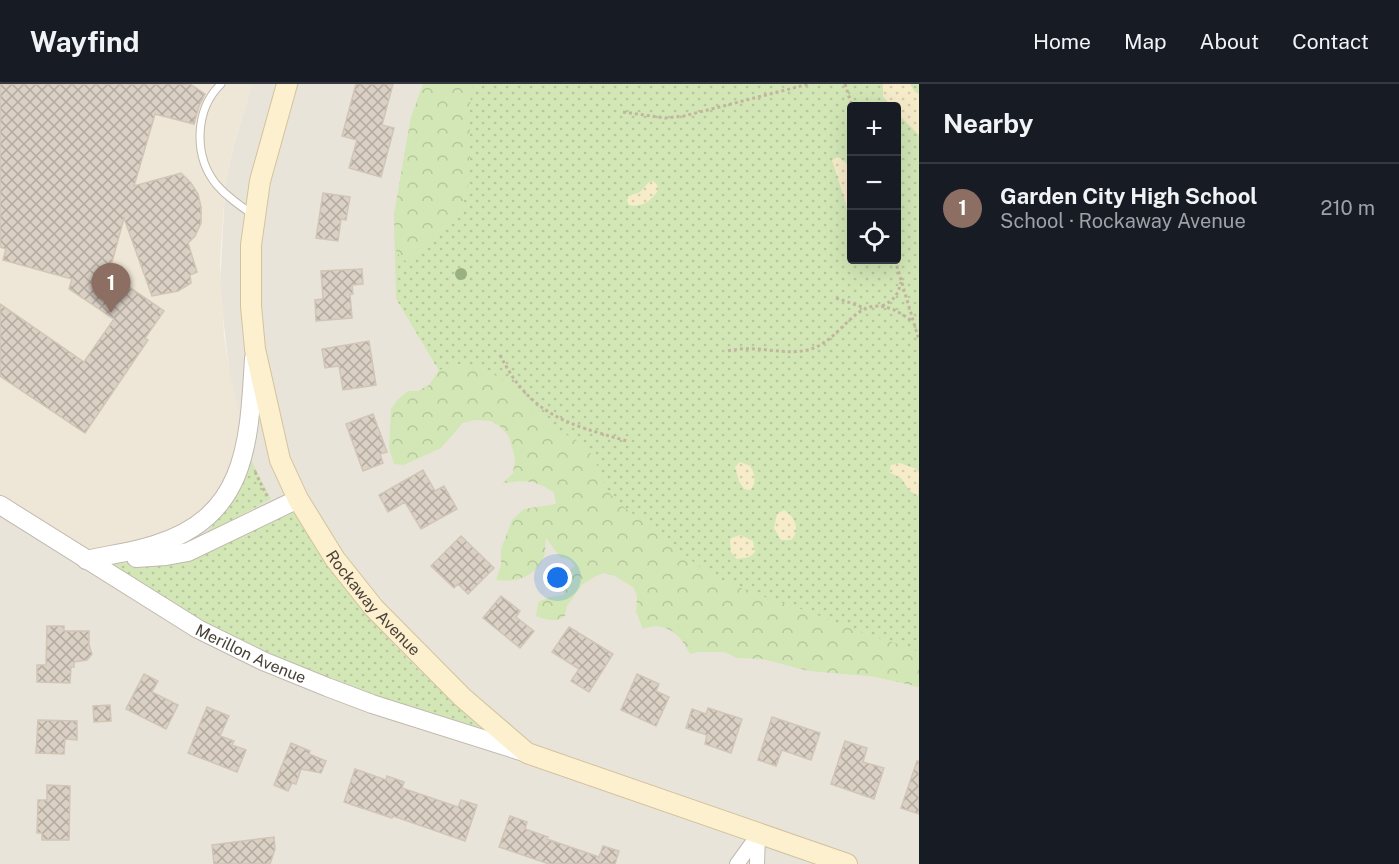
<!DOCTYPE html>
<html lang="en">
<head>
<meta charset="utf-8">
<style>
	body { margin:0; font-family:"Public Sans",sans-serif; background:#20242c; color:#f1f3f6 }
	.controls { position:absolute; right:18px; top:18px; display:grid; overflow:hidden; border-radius:6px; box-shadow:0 6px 24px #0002 }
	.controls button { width:54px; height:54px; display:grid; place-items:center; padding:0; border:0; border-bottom:2px solid #363941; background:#171b24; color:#f1f3f6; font:30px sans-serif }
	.you { position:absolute; left:558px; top:494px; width:21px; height:21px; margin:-15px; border:4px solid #fff; border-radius:50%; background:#1a73e8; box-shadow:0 0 0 9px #1a73e833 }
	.badge { display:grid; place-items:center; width:39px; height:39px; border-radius:50%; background:#f23c25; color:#fff; font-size:20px; font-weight:700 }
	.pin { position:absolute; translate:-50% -50px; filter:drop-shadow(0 2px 3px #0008) }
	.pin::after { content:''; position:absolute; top:32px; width:21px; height:18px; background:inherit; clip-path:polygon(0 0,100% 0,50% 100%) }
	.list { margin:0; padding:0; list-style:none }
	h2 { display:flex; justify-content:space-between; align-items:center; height:78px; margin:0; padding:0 24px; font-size:26px }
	h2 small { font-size:20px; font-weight:400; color:#9ea1a6 }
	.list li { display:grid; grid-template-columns:39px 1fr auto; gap:18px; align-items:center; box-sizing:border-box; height:90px; padding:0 24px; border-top:2px solid #363941 }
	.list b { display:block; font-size:22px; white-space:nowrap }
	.list p { margin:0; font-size:20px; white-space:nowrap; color:#9ea1a6 }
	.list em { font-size:20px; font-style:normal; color:#9ea1a6 }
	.icon { flex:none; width:33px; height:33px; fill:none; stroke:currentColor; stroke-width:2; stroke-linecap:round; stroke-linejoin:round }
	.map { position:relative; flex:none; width:919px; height:780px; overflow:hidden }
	header { display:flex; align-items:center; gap:36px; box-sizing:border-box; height:84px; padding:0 30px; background:#171b24; border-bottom:2px solid #363941 }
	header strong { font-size:28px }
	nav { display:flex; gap:33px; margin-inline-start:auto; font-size:21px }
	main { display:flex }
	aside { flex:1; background:#171b24 }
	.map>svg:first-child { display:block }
</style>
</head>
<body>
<header>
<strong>Wayfind</strong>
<nav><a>Home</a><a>Map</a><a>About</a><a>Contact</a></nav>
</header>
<main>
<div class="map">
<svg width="919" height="780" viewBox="0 0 919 780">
	<defs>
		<pattern id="grass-dots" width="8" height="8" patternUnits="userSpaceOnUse" patternTransform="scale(1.5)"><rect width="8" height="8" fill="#d3e7b6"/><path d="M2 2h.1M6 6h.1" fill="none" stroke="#b7c79d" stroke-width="1.8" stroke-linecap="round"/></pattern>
		<pattern id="forest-crowns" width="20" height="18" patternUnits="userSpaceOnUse" patternTransform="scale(1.5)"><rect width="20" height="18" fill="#d3e7b6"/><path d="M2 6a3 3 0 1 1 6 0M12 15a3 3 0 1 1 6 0" fill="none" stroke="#b7c79d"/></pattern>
		<pattern id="sand-dots" width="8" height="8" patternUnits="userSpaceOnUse" patternTransform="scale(1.5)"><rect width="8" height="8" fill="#f7ecca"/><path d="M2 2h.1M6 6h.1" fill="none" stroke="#d5ccae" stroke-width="1.8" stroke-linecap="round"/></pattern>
		<pattern id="building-cross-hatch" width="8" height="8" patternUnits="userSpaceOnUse" patternTransform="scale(1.5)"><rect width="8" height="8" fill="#dad0c4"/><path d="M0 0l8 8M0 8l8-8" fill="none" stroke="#b3aaa0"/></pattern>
	</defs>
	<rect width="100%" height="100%" fill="#f5f2ec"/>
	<!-- residential -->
	<path fill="#e9e4da" d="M 252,0 L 423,0 L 411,33 L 396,215 L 452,309 L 491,337 L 514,351 L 821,581 L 919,603 L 919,780 L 0,780 L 0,417 L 229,286 L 220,205 L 225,104 L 232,68 Z"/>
	<!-- education -->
	<path fill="#eee6d6" d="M 0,0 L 252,0 L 232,68 L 225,104 L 220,178 L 224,252 L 229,286 L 241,337 L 241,358 L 222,407 L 191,442 L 88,471 L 0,417 Z"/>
	<!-- grass -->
	<path fill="url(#grass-dots)" fill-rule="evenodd" d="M 423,0 L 919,0 L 919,603 L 821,581 L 514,351 L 491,337 L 452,309 L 396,215 L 394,131 L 411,33 ZM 852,22 L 896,22 L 896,176 L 852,176 Z
		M 250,374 L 271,415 L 205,451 L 226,424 Z
		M 297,423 C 317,455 336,491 359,520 C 397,568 444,611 490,650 C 412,624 333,598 258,564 C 203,539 152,509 99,480 L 161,478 Z"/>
	<!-- forest -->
	<path fill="url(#forest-crowns)" d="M 423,0 L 473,0 C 464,36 479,97 459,127 C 451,139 441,147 430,157 C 423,163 416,175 407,178 L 400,173 L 395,164 L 394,131 L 411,33 Z
		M 457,280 C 505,280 518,321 553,344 C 564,351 578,354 587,365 C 600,379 601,400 613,413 C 625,427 643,435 657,446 C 674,458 688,476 706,487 C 739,507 776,516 812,529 C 829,535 846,543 863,549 C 882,556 901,560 919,568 L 919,603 L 878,593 L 809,587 L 762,575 L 737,574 L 724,568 L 699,568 L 690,570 C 681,551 665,536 643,545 L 636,528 L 637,513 L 634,504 L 615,492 L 604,489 L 596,492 L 583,500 L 567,522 L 565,532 C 556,539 546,536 536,532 L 538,518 L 550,513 L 564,511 L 565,490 L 575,482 L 570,476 L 560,473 L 546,454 C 545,461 546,471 542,477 C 533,494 513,499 496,496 L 501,481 L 501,465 L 512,436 L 524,425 L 556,420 L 554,409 C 537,396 523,395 502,400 L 513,389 L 515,374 L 509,353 L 501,343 L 491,337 L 474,336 L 463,339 L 441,364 L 404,381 L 394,380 L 389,364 L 391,325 L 398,315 L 408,307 L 418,307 L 429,301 L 439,286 Z"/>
	<!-- sand -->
	<path fill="url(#sand-dots)" d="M 883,0 L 910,0 L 915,8 L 919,10 L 919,51 L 897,29 L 896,22 L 891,22 L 883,12 Z
		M 838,73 L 845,78 L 851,86 L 851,136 L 832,76 Z
		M 653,97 L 657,101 L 658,106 C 652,117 641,124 629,121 L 627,116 L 629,112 L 640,108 L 649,98 Z
		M 740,378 L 750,382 C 755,389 757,399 750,406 L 744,405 L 739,397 L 735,383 Z
		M 900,379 L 916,385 L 919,389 L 918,412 L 909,406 L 901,394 L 889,388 L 891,381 Z
		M 784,426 C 795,433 801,446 791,456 L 781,456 L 774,444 L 777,430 Z
		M 740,451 L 753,457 L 755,468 L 749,473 L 737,475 L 731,468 L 730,455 Z"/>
	<!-- building -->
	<path fill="url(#building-cross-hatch)" stroke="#d1c5b5" stroke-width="1.5" d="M 0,0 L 190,0 L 205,10 L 199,22 L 194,40 L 155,30 L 134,102 L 181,89 L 191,99 L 198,110 L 201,123 L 201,139 L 195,152 L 188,159 L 197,188 L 190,191 L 191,199 L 178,207 L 152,212 L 124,134 L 109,189 L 164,227 L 145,254 L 148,256 L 85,349 L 0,292 L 0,220 L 84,278 L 114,235 L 69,205 L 72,195 L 3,176 L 6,165 L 0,163 Z
		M 356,0 L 393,0 L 382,41 L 394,44 L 381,93 L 349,84 L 357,56 L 342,52 Z
		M 323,109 L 350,113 L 346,136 L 341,135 L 338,157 L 316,154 Z
		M 362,185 L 363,200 L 352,201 L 353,210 L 350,210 L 352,234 L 316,237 L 315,216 L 323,215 L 321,187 Z
		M 369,257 L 376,301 L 343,306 L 339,282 L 325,284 L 322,265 Z
		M 373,330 L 387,368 L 380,370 L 383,379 L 363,387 L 346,340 Z
		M 423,386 L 435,407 L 444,402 L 457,425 L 421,445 L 405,418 L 388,428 L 379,411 Z
		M 461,452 L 494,484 L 468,510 L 458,500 L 454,504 L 431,482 Z
		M 501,512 L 520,527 L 516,533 L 534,547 L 520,564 L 483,534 Z
		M 47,542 L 64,542 L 64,547 L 89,547 L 89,561 L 92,570 L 87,576 L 74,578 L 74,583 L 71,583 L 70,599 L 37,598 L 37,581 L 46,581 Z
		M 569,543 L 613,570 L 589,608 L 571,597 L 579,585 L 552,568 Z
		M 144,590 L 158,597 L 152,608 L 178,621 L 166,645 L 126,625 Z
		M 637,590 L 659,600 L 656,607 L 669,613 L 656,642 L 621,626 Z
		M 110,621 L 111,637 L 94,638 L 93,622 Z
		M 207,623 L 229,632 L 220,652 L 234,657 L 232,661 L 246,666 L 237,688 L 188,669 Z
		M 708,624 L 742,635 L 731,669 L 705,660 L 707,651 L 686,644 L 692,625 L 706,630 Z
		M 772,633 L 820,649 L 811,676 L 782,666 L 776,682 L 758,676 Z
		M 38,636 L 77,637 L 77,656 L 65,655 L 64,670 L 36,669 Z
		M 845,657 L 867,664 L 863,678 L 884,684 L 874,715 L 831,700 Z
		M 291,659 L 310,667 L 309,670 L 326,677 L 321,689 L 301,685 L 296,700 L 292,699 L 288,707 L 274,701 Z
		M 917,677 L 919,677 L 919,730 L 901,724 Z
		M 355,685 L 386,696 L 387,692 L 404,698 L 402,704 L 458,723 L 461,716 L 477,721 L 465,757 L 393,732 L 392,734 L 344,718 Z
		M 47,701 L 70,702 L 69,756 L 42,756 L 42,749 L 37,749 L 38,716 L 47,716 Z
		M 510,732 L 527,738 L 525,745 L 548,753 L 547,755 L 599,773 L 603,762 L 619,767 L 615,780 L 549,780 L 499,763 Z
		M 274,753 L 275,765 L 270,780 L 214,780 L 212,761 Z"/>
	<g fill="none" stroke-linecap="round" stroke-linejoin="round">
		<!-- service casing -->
		<g stroke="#c1b9ae" stroke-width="9">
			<path id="service" d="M 221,0 C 195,25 193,71 216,100 C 226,112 239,121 252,130"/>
		</g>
		<!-- minor casing -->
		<g stroke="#c1b9ae" stroke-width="16">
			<path id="minor" d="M 737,780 L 758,751 L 757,780"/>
		</g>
		<!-- tertiary casing -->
		<g stroke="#c1b9ae" stroke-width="20">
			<g id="tertiary">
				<path id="s1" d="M 0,421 L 198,545 L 263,577 L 327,603 L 372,620 L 527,669"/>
				<path d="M 136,474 L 166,472 L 188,468 L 298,415"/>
				<path d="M 86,476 C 108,471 132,468 154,461 C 248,433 249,357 254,274"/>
			</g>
		</g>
		<!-- secondary casing -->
		<g stroke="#d3c39d" stroke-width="22">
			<g id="secondary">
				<path id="s2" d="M 287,0 L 260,97 L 251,161 L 251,222 L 255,265 L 280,376 L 298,415 L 335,475 L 374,524 L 462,613 L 527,669 L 847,780"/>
			</g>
		</g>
		<!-- path -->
		<path stroke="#c2b4a0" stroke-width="3" stroke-dasharray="3 3" stroke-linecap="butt" d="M 845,0 L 852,22
			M 623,28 L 665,34 L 684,32 L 809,0
			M 895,176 L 919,256
			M 836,214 L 865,224
			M 882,222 C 894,216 898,211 901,198
			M 728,267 C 756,260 783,272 807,266 C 849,257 856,193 913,238
			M 500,271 C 530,331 567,340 627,357
			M 255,388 L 267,412"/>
		<!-- service -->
		<use href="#service" stroke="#fff" stroke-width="7"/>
		<!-- minor -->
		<use href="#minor" stroke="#fff" stroke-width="14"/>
		<!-- tertiary -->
		<use href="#tertiary" stroke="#fff" stroke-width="18"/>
		<!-- secondary -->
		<use href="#secondary" stroke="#fdf0ce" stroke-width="20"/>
	</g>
	<!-- trees -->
	<circle fill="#99b083" cx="461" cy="190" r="6"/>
	<g text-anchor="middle" stroke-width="6" stroke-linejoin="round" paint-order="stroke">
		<!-- street labels -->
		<g font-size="16" fill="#4a4239" stroke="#fff">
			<text dy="6" stroke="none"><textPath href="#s2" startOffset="555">Rockaway Avenue</textPath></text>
			<text dy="6" stroke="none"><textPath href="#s1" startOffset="292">Merillon Avenue</textPath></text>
		</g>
	</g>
</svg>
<div class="controls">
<button>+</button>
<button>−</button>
<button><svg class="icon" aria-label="locate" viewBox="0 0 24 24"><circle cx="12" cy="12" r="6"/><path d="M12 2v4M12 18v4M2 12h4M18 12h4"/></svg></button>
</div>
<div class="you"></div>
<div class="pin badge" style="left:111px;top:229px;background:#8d6e63">1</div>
</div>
<aside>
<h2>Nearby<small></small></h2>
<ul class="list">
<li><span class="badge" style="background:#8d6e63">1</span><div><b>Garden City High School</b><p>School · Rockaway Avenue</p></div><em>210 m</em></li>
</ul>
</aside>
</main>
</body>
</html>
